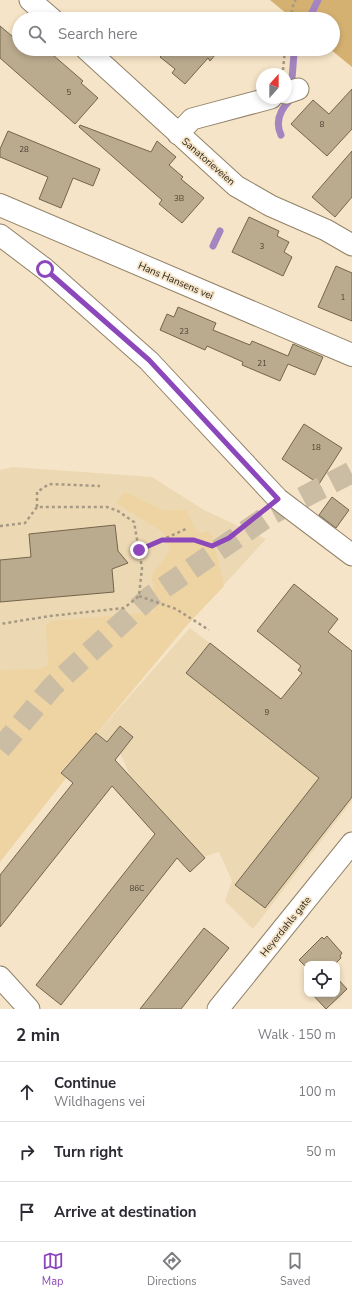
<!DOCTYPE html>
<html lang="en">
<head>
<meta charset="utf-8">
<style>
	body { margin:0; font-family:"Nunito Sans",sans-serif; background:#f7f7f7; color:#2b2b33 }
	.controls { position:absolute; right:12px; bottom:12px; display:grid; overflow:hidden; border-radius:8px; box-shadow:0 2px 6px #0003 }
	.controls button { width:36px; height:36px; display:grid; place-items:center; padding:0; border:0; border-bottom:1px solid #e1e1e2; background:#fff; color:#2b2b33; font:20px sans-serif }
	.compass { position:absolute; left:256px; top:68px; width:36px; height:36px; border-radius:50%; background:#fff; box-shadow:0 2px 6px #0003; rotate:21deg }
	.stop { position:absolute; width:12px; height:12px; margin:-9px; border:3px solid #8c47bb; border-radius:50%; background:#fff }
	.stop.end { background:#8c47bb; border-color:#fff; box-shadow:0 1px 4px #0008 }
	.list { margin:0; padding:0; list-style:none }
	h2 { display:flex; justify-content:space-between; align-items:center; height:52px; margin:0; padding:0 16px; font-size:17px }
	h2 small { font-size:13px; font-weight:400; color:#7c7c81 }
	.list li { display:grid; grid-template-columns:26px 1fr auto; gap:12px; align-items:center; box-sizing:border-box; height:60px; padding:0 16px; border-top:1px solid #e1e1e2 }
	.list b { display:block; font-size:15px; white-space:nowrap }
	.list p { margin:0; font-size:13px; white-space:nowrap; color:#7c7c81 }
	.list em { font-size:13px; font-style:normal; color:#7c7c81 }
	.icon { flex:none; width:22px; height:22px; fill:none; stroke:currentColor; stroke-width:2; stroke-linecap:round; stroke-linejoin:round }
	.map { position:relative; flex:none; width:352px; height:1009px; overflow:hidden }
	.search { position:absolute; background:#fff; box-shadow:0 2px 6px #0003; left:12px; right:12px; top:12px; height:44px; display:flex; align-items:center; gap:10px; box-sizing:border-box; padding:0 14px; border-radius:22px; color:#7c7c81; font-size:15px }
	.sheet { height:232px; background:#fff }
	nav { display:flex; justify-content:space-around; align-items:center; box-sizing:border-box; height:56px; border-top:1px solid #e1e1e2; background:#fff; font-size:11px; color:#7c7c81 }
	nav a { display:grid; justify-items:center; gap:2px }
	nav .on { color:#8c47bb }
	.map>svg:first-child { display:block }
</style>
</head>
<body>
<div class="map">
<svg width="352" height="1009" viewBox="0 0 352 1009">
	<rect width="100%" height="100%" fill="#f5e4c7"/>
	<!-- built -->
	<path fill="#edd8b4" d="M 13,467 L 152,477 L 204,510 L 266,539 L 187,625 L 0,842 L 0,470 Z
		M 190,628 L 352,752 L 352,801 L 253,929 L 225,901 L 232,881 L 219,852 L 203,857 L 130,775 L 120,753 L 97,733 Z"/>
	<!-- green -->
	<path fill="#eed3a3" d="M 125,492 L 162,510 L 186,510 L 196,531 L 201,533 L 208,531 L 213,538 L 224,586 L 187,625 L 97,733 L 96,733 L 60,772 L 66,778 L 0,862 L 0,670 L 40,669 L 48,665 L 46,626 L 51,621 L 154,612 L 154,587 L 151,576 L 170,550 L 163,532 L 116,503 Z"/>
	<!-- forest -->
	<path fill="#d5b171" d="M 270,0 L 352,0 L 352,67 L 330,49 L 333,49 L 333,19 L 293,19 Z"/>
	<g fill="none" stroke-linecap="round" stroke-linejoin="round">
		<!-- stream -->
		<path stroke="#a585c0" stroke-width="7" d="M 309,19 L 318,0
			M 292,79 L 294,53 L 296,49
			M 281,135 C 275,122 280,110 290,100
			M 213,246 L 220,231"/>
	</g>
	<!-- building -->
	<path fill="#baaa8e" stroke="#74654c" d="M 0,26 L 19,42 L 19,49 L 46,49 L 83,81 L 81,83 L 98,98 L 75,124 L 0,58 Z
		M 167,49 L 220,49 L 210,61 L 208,58 L 185,84 L 172,73 L 175,69 L 160,57 Z
		M 352,89 L 352,129 L 327,156 L 291,124 L 313,100 L 329,114 Z
		M 80,125 L 151,152 L 157,141 L 176,157 L 169,165 L 183,177 L 181,179 L 204,198 L 182,223 L 159,204 L 162,200 L 79,127 Z
		M 8,131 L 100,169 L 93,186 L 73,178 L 61,208 L 39,199 L 48,177 L 0,157 L 0,149 Z
		M 352,151 L 352,197 L 335,217 L 312,197 Z
		M 249,217 L 279,231 L 277,236 L 289,242 L 284,252 L 292,257 L 283,276 L 232,252 Z
		M 336,266 L 352,273 L 352,321 L 318,307 Z
		M 178,307 L 216,323 L 213,330 L 250,345 L 252,341 L 288,356 L 293,344 L 323,357 L 315,375 L 288,364 L 280,381 L 242,365 L 243,362 L 207,346 L 205,350 L 160,330 L 167,314 L 174,317 Z
		M 304,424 L 342,448 L 319,484 L 282,459 Z
		M 332,497 L 349,510 L 336,528 L 319,515 Z
		M 115,525 L 118,551 L 128,563 L 112,569 L 114,592 L 0,602 L 0,560 L 31,557 L 29,534 Z
		M 294,584 L 338,619 L 328,632 L 352,651 L 352,797 L 265,908 L 235,885 L 319,778 L 186,673 L 210,643 L 281,699 L 302,673 L 298,670 L 301,666 L 257,631 Z
		M 120,726 L 133,737 L 115,760 L 205,858 L 190,872 L 177,858 L 61,1005 L 36,985 L 155,834 L 112,786 L 0,927 L 0,875 L 73,783 L 61,773 L 96,733 L 107,742 Z
		M 204,928 L 229,948 L 181,1009 L 140,1009 Z
		M 327,936 L 342,953 L 340,956 L 341,958 L 335,964 L 307,964 L 307,968 L 299,960 L 322,937 L 324,939 Z
		M 337,978 L 347,989 L 326,1009 L 312,994 L 337,994 Z"/>
	<g fill="none" stroke-linecap="round" stroke-linejoin="round">
		<!-- primary-tunnel -->
		<path stroke="#cbbda3" stroke-width="22" stroke-dasharray="22 11" stroke-linecap="butt" d="M 0,749 L 52,687 L 150,597 L 271,514 L 352,472"/>
		<!-- minor casing -->
		<g stroke="#928268" stroke-width="23">
			<path id="minor" d="M 30,0 L 52,19
				M 86,49 L 236,186 L 271,206 L 326,230 L 352,245
				M 286,93 L 298,89
				M 178,134 L 192,119 L 271,98
				M 0,235 L 45,269 L 149,361 L 278,499 L 352,555
				M 0,977 L 29,1009
				M 218,1009 L 352,843"/>
		</g>
		<!-- secondary casing -->
		<g stroke="#928268" stroke-width="24">
			<path id="secondary" d="M 0,205 L 352,355"/>
		</g>
		<!-- path -->
		<path stroke="#a69983" stroke-width="2.5" stroke-dasharray="3 3" stroke-linecap="butt" d="M 290,19 L 294,2 L 296,0
			M 283,70 L 285,49
			M 37,507 L 37,492 L 49,484 L 100,486
			M 0,526 L 25,523 L 37,507 L 107,507 L 118,511 L 134,522 L 142,568 L 139,596 L 124,608 L 50,616 L 0,624
			M 162,540 L 194,540 L 212,546 L 229,538 L 260,513
			M 139,550 L 186,529
			M 139,596 L 176,609 L 209,630"/>
		<!-- minor -->
		<use href="#minor" stroke="#fff" stroke-width="21"/>
		<!-- secondary -->
		<use href="#secondary" stroke="#fff" stroke-width="22"/>
	</g>
	<g fill="none" stroke-linecap="round" stroke-linejoin="round">
		<!-- route -->
		<path stroke="#8c47bb" stroke-width="5" d="M 45,269 L 149,360 L 278,499 L 229,538 L 212,546 L 194,540 L 162,540 L 139,550"/>
	</g>
	<g text-anchor="middle" stroke-width="3.5" stroke-linejoin="round" paint-order="stroke">
		<!-- number labels -->
		<g font-size="8" fill="#4a4232">
			<text x="69" y="95">5</text>
			<text x="322" y="127">8</text>
			<text x="24" y="152">28</text>
			<text x="179" y="201">3B</text>
			<text x="262" y="249">3</text>
			<text x="343" y="300">1</text>
			<text x="184" y="334">23</text>
			<text x="262" y="366">21</text>
			<text x="316" y="450">18</text>
			<text x="267" y="715">9</text>
			<text x="137" y="891">86C</text>
		</g>
		<!-- street labels -->
		<g font-size="10" fill="#251f14" stroke="#f5e4c7">
			<text transform="translate(209 161) rotate(41)" y="4">Sanatorieveien</text>
			<text transform="translate(176 280) rotate(23)" y="4">Hans Hansens vei</text>
			<text transform="translate(285 926) rotate(-51)" y="4">Heyerdahls gate</text>
		</g>
	</g>
</svg>
<div class="controls">
<button><svg class="icon" aria-label="locate" viewBox="0 0 24 24"><circle cx="12" cy="12" r="6"/><path d="M12 2v4M12 18v4M2 12h4M18 12h4"/></svg></button>
</div>
<svg class="compass" viewBox="-18 -18 36 36"><path d="M0-13l5 13h-10z" fill="#e53935"/><path d="M0 13l5-13h-10z" fill="#7c7c81"/></svg>
<div class="stop" style="left:45px;top:269px"></div>
<div class="stop end" style="left:139px;top:550px"></div>
<div class="search"><svg class="icon" aria-label="search" viewBox="0 0 24 24"><circle cx="10" cy="10" r="6"/><path d="M15 15l6 6"/></svg>Search here</div>
</div>
<section class="sheet">
<h2>2 min<small>Walk · 150 m</small></h2>
<ul class="list">
<li><svg class="icon" aria-label="ahead" viewBox="0 0 24 24"><path d="M12 20V5M6 11l6-6 6 6"/></svg><div><b>Continue</b><p>Wildhagens vei</p></div><em>100 m</em></li>
<li><svg class="icon" aria-label="right" viewBox="0 0 24 24"><path d="M7 20v-9h11M14 6l5 5-5 5"/></svg><div><b>Turn right</b></div><em>50 m</em></li>
<li><svg class="icon" aria-label="arrive" viewBox="0 0 24 24"><path d="M6 21V4h12l-3 4 3 4H6"/></svg><div><b>Arrive at destination</b></div></li>
</ul>
</section>
<nav>
<a class="on"><svg class="icon" aria-label="map" viewBox="0 0 24 24"><path d="M3 6l6-2 6 2 6-2v14l-6 2-6-2-6 2zM9 4v14M15 6v14"/></svg>Map</a>
<a><svg class="icon" aria-label="directions" viewBox="0 0 24 24"><path d="M12 3l9 9-9 9-9-9zM9 14v-3h6M13 9l2 2-2 2"/></svg>Directions</a>
<a><svg class="icon" aria-label="saved" viewBox="0 0 24 24"><path d="M7 4h10v16l-5-4-5 4z"/></svg>Saved</a>
</nav>
</body>
</html>
